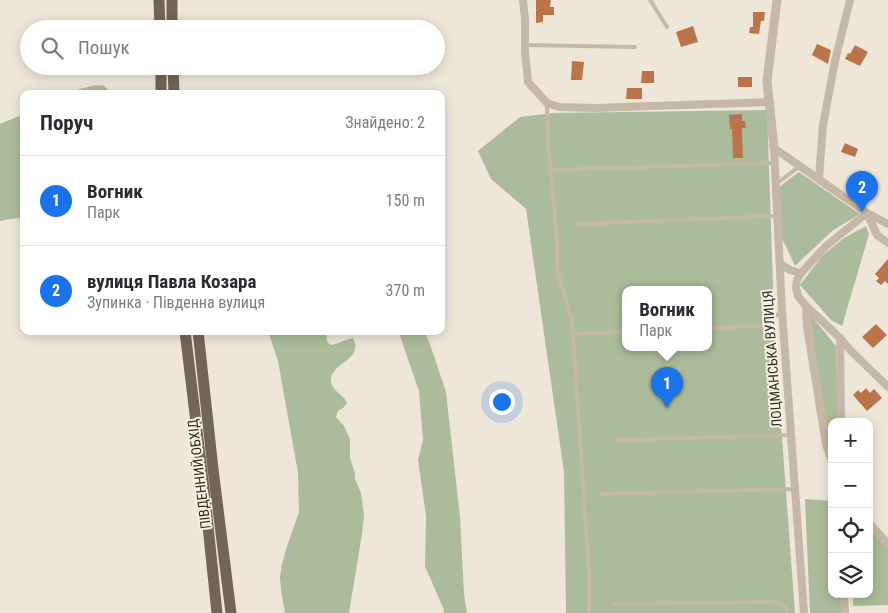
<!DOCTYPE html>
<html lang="uk">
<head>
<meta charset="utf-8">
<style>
	body { margin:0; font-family:"Roboto Condensed",sans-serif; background:#f2f2f3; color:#2b2b33 }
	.controls { position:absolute; right:15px; bottom:15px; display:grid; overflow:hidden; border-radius:10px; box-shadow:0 2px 12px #0003 }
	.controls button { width:45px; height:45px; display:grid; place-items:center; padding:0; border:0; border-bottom:1px solid #e1e1e2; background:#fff; color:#2b2b33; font:25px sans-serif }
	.you { position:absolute; left:501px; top:401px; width:18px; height:18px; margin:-12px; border:4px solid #fff; border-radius:50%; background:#1a73e8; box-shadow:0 0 0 8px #1a73e833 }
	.badge { display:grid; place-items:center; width:32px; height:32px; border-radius:50%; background:#1a73e8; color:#fff; font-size:16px; font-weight:700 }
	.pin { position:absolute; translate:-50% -41px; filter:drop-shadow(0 1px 2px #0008) }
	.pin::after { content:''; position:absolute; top:26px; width:18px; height:15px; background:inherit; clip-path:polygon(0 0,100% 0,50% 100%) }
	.popup { position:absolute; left:622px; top:286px; width:90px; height:65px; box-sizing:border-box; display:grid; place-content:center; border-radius:10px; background:#fff; filter:drop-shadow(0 1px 4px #0005); font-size:16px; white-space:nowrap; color:#7c7c81 }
	.popup b { font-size:19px; color:#2b2b33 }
	.popup::after { content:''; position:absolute; left:50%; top:100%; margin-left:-10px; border:10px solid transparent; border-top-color:#fff }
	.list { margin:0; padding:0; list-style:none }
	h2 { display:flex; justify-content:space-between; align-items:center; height:65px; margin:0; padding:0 20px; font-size:21px }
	h2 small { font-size:16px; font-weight:400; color:#7c7c81 }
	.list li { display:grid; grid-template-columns:32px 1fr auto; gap:15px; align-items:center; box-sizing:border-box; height:90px; padding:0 20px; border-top:1px solid #e1e1e2 }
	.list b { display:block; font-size:19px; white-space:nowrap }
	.list p { margin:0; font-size:16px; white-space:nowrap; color:#7c7c81 }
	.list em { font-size:16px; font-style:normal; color:#7c7c81 }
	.icon { flex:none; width:28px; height:28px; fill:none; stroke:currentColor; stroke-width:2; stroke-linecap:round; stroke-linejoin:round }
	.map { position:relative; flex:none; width:888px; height:613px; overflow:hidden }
	.search { position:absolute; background:#fff; box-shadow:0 2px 12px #0003; left:20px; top:20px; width:425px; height:55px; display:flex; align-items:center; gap:12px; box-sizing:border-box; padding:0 18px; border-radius:28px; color:#7c7c81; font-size:19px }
	.panel { position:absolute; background:#fff; box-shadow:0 2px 12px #0003; left:20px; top:90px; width:425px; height:245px; border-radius:10px }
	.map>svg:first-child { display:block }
</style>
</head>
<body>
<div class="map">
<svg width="888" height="613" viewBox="0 0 888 613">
	<rect width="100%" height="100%" fill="#eee7d9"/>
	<!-- green -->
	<path fill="#acbc9a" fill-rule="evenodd" d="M 103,85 L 113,94 L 60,94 L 92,86 Z
		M 767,110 L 775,344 L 795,613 L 566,613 L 564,472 L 526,209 L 491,179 L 478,151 L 520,117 L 554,113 ZM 626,289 L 708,289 L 708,347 L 626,347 Z
		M 24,114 L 24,217 L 0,221 L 0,124 Z
		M 799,172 L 860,214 L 832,231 L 795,266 L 781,236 L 779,187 Z
		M 866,226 L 869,234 L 842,326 L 831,320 L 800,285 L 822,256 L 844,238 Z
		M 809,313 L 836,346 L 838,422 L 832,422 L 832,437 L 828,437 Z
		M 268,331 L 326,331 L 327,341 L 330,345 C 339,344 345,339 353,338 C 365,360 329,363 331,381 C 332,392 344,394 347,403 L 343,408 L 338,411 L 336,417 L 344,426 L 350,439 L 350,458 L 355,473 L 355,479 L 361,493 L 364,516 L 362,534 L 349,613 L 285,613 L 281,590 L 280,577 L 282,564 L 287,546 L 299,512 L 298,473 L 278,361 Z
		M 396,331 L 424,331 L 430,344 L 446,392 L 460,517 L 464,594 L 467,613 L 444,613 L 444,610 L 425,566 L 426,516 L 418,460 L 423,440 L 419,391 L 400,336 Z
		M 805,499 L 832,501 L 832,594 L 844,594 L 845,613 L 810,613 Z
		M 869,528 L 888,548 L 888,605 L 853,606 L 853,594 L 869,594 Z"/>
	<!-- building -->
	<path fill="#bb744a" d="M 536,0 L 551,0 L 550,7 L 554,7 L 554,15 L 543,15 L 543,22 L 536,23 Z
		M 753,12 L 765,12 L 764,21 L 761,21 L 759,34 L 749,33 L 750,27 L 753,27 Z
		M 693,26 L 698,42 L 681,47 L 676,32 Z
		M 817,44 L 831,50 L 828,64 L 812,55 Z
		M 855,45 L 868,52 L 860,66 L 845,59 L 848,53 L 850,54 Z
		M 572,61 L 584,62 L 582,80 L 571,80 Z
		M 642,71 L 654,71 L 654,83 L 641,83 Z
		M 738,77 L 752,77 L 752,87 L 738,87 Z
		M 627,88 L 642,88 L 642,99 L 626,99 Z
		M 742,114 L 742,121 L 745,121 L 746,128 L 742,128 L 743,158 L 733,158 L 732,129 L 730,129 L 729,115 Z
		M 845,143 L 858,149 L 855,157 L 841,152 Z
		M 888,259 L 888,284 L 885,281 L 881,285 L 876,281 L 879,278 L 875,274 Z
		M 876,324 L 887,335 L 873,348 L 862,337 Z
		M 866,388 L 870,393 L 874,389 L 882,398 L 867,411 L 853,395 L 858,390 L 861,393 Z"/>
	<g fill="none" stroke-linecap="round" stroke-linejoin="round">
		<!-- service -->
		<path stroke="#c5b8a6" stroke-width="4" d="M 650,0 L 667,27
			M 525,45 L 635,47
			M 547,103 L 548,144 L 557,240 L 557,271 L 572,319 L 589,573 L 589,613
			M 550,170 L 775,163
			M 776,184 L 800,166
			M 580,224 L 777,216
			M 708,328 L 762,326 L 781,312
			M 573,334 L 626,332
			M 618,440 L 791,435
			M 601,494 L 795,489
			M 614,604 L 774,602 L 785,606 L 787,613"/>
		<!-- minor -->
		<path stroke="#c5b8a6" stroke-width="8" d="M 523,0 L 525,19 L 525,51 L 528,82 L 547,103 L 559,107 L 594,108 L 770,102
			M 774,148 L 782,311 L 804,613
			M 774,148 L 867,213 L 888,224
			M 819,179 L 823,125 L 835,61 L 850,0
			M 867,213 L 826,246 L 801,273 L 797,280 L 796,288 L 798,296 L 806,306 L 840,338 L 851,351 L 888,387
			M 867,213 L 877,235 L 888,243
			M 780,264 L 790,270 L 801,273
			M 806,306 L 807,327 L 826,444 L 832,462
			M 840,338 L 841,422
			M 869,523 L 888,544
			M 844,594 L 845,613"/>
		<!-- tertiary -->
		<path stroke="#c5b8a6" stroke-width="9" d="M 774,148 L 767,81 L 777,0"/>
		<!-- primary -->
		<path stroke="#736458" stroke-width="11" d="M 159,0 L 160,29
			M 172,0 L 172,29
			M 161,66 L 161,94
			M 173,66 L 174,94
			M 185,331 L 205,497 L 217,613
			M 198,331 L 213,469 L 231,613"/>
	</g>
	<g text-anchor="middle" stroke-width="4" stroke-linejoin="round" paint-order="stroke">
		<!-- street labels -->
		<g font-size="14" fill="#322b26" stroke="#f7f1e4">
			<text transform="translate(772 359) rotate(-94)" y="5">ЛОЦМАНСЬКА ВУЛИЦЯ</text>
			<text transform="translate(199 474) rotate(-97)" y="5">ПІВДЕННИЙ ОБХІД</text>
		</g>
	</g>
</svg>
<div class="controls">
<button>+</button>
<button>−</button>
<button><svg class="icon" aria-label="locate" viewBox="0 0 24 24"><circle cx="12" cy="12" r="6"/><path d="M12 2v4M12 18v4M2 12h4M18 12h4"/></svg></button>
<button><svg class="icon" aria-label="layers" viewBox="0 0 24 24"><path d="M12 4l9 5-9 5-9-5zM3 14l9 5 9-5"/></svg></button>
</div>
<div class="you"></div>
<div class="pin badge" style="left:667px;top:408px">1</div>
<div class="popup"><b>Вогник</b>Парк</div>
<div class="pin badge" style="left:862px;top:212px">2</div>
<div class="search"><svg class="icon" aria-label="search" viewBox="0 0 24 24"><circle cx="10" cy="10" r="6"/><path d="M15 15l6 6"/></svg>Пошук</div>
<section class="panel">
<h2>Поруч<small>Знайдено: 2</small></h2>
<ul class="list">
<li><span class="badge">1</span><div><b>Вогник</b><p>Парк</p></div><em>150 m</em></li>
<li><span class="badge">2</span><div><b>вулиця Павла Козара</b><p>Зупинка · Південна вулиця</p></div><em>370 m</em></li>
</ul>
</section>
</div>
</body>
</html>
